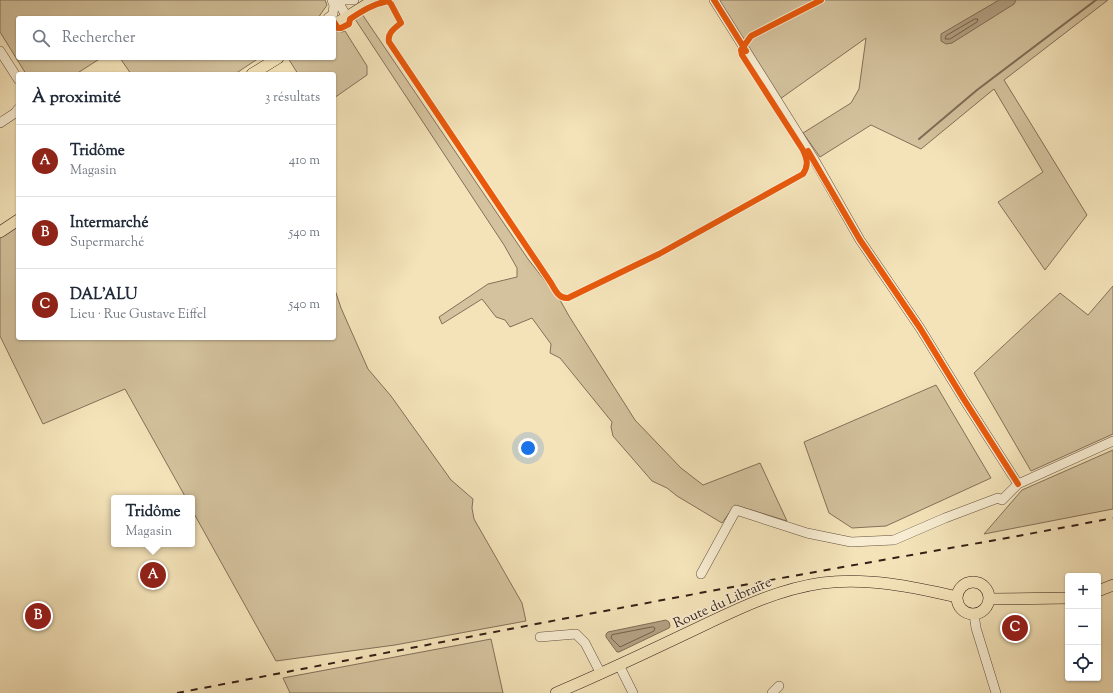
<!DOCTYPE html>
<html lang="fr">
<head>
<meta charset="utf-8">
<style>
	body { margin:0; font-family:"Sorts Mill Goudy",serif; background:#f2f2f3; color:#1f2937 }
	.controls { position:absolute; right:12px; bottom:12px; display:grid; overflow:hidden; border-radius:4px; box-shadow:0 1px 3px #0004 }
	.controls button { width:36px; height:36px; display:grid; place-items:center; padding:0; border:0; border-bottom:1px solid #e0e1e3; background:#fff; color:#1f2937; font:20px sans-serif }
	.you { position:absolute; left:528px; top:448px; width:14px; height:14px; margin:-10px; border:3px solid #fff; border-radius:50%; background:#1a73e8; box-shadow:0 0 0 6px #1a73e833 }
	.badge { display:grid; place-items:center; width:26px; height:26px; border-radius:50%; background:#8f2418; color:#fff; font-size:13px; font-weight:700 }
	.pin { position:absolute; translate:-50% -50%; border:2px solid #fff; box-shadow:0 1px 4px #0006 }
	.popup { position:absolute; left:111px; top:495px; width:84px; height:52px; box-sizing:border-box; display:grid; place-content:center; border-radius:4px; background:#fff; filter:drop-shadow(0 1px 3px #0005); font-size:13px; white-space:nowrap; color:#747a83 }
	.popup b { font-size:15px; color:#1f2937 }
	.popup::after { content:''; position:absolute; left:50%; top:100%; margin-left:-8px; border:8px solid transparent; border-top-color:#fff }
	.list { margin:0; padding:0; list-style:none }
	h2 { display:flex; justify-content:space-between; align-items:center; height:52px; margin:0; padding:0 16px; font-size:17px }
	h2 small { font-size:13px; font-weight:400; color:#747a83 }
	.list li { display:grid; grid-template-columns:26px 1fr auto; gap:12px; align-items:center; box-sizing:border-box; height:72px; padding:0 16px; border-top:1px solid #e0e1e3 }
	.list b { display:block; font-size:15px; white-space:nowrap }
	.list p { margin:0; font-size:13px; white-space:nowrap; color:#747a83 }
	.list em { font-size:13px; font-style:normal; color:#747a83 }
	.icon { flex:none; width:22px; height:22px; fill:none; stroke:currentColor; stroke-width:2; stroke-linecap:round; stroke-linejoin:round }
	.map { position:relative; flex:none; width:1113px; height:693px; overflow:hidden }
	.search { position:absolute; background:#fff; box-shadow:0 1px 3px #0004; left:16px; top:16px; width:320px; height:44px; display:flex; align-items:center; gap:10px; box-sizing:border-box; padding:0 14px; border-radius:4px; color:#747a83; font-size:15px }
	.panel { position:absolute; background:#fff; box-shadow:0 1px 3px #0004; left:16px; top:72px; width:320px; height:268px; border-radius:4px }
	.map>svg:first-child { display:block }
</style>
</head>
<body>
<div class="map">
<svg width="1113" height="693" viewBox="0 0 1113 693">
	<rect width="100%" height="100%" fill="#f4e3b9"/>
	<filter id="stains"><feTurbulence type="fractalNoise" baseFrequency=".005" numOctaves="4"/><feColorMatrix values="0 0 0 0 .2 0 0 0 0 .09 0 0 0 0 .02 0 0 0 .5 -.17"/></filter>
	<radialGradient id="worn" r=".72"><stop offset=".6" stop-color="#630" stop-opacity="0"/><stop offset="1" stop-color="#630" stop-opacity=".3"/></radialGradient>
	<!-- green -->
	<path fill="#d3c29d" stroke="#84705a" d="M 0,0 L 325,0 L 327,5 L 318,18 L 18,18 L 18,58 L 101,58 L 76,74 L 26,74 L 0,32 Z
		M 719,0 L 1108,0 L 1004,80 L 1087,215 L 1045,270 L 998,202 L 1043,172 L 994,89 L 921,149 L 871,125 L 820,157 L 803,133 L 851,103 L 859,89 L 866,38 L 780,99 Z
		M 362,14 L 528,259 L 560,300 L 569,316 L 635,420 L 681,468 L 703,485 L 760,463 L 787,521 L 735,505 L 722,523 L 677,496 L 667,488 L 652,481 L 613,436 L 611,427 L 612,422 L 560,358 L 550,353 L 551,344 L 532,318 L 510,327 L 505,320 L 496,317 L 482,299 L 442,324 L 439,317 L 488,284 L 517,277 L 517,268 L 504,245 L 355,19 Z
		M 334,30 L 342,32 L 345,31 L 367,66 L 367,75 L 334,98 L 334,74 L 298,74 L 288,58 L 334,58 Z
		M 120,58 L 259,58 L 235,74 L 131,74 Z
		M 18,226 L 18,338 L 334,338 L 334,287 L 341,308 L 368,369 L 391,396 L 451,480 L 473,499 L 472,508 L 474,519 L 522,603 L 526,621 L 395,645 L 276,661 L 192,510 L 192,498 L 186,498 L 125,389 L 43,424 L 0,336 L 0,238 Z
		M 1113,286 L 1113,434 L 1031,471 L 974,373 L 1060,293 L 1088,315 Z
		M 936,385 L 991,478 L 886,526 L 852,528 L 829,513 L 804,442 Z
		M 1113,450 L 1113,509 L 984,534 L 1022,490 Z
		M 491,639 L 503,693 L 290,693 L 283,678 Z"/>
	<!-- water -->
	<path fill="#b3a082" stroke="#806c57" d="M 999,0 L 1016,0 L 1014,4 L 952,43 L 946,44 L 941,41 L 941,34 Z
		M 666,620 L 669,622 L 670,626 L 669,628 L 619,652 L 617,652 L 606,637 L 606,634 L 608,632 Z"/>
	<g fill="none" stroke-linecap="round" stroke-linejoin="round">
		<!-- shore -->
		<path stroke="#74604c" stroke-width="1" d="M 975,19 L 978,19 L 977,22 L 950,39 L 945,39 L 946,36 Z
			M 653,627 L 655,628 L 654,631 L 620,647 L 611,638 L 612,635 Z"/>
		<!-- stream -->
		<path stroke="#806c57" stroke-width="2" d="M 919,139 L 977,90 L 1096,0"/>
		<!-- minor casing -->
		<g stroke="#64503f" stroke-width="10">
			<path id="minor" d="M 337,0 L 347,17
				M 345,0 L 354,0
				M 714,0 L 815,161 L 860,240 L 920,328 L 963,398 L 1018,484
				M 328,18 L 333,14 L 334,5 L 332,0
				M 0,51 L 18,79
				M 0,123 L 15,113 L 18,109
				M 701,574 L 736,510 L 807,533 L 851,542 L 894,540 L 945,518 L 998,498 L 1002,500 L 1018,484 L 1113,441
				M 974,614 L 976,628 L 996,693
				M 540,637 L 576,634 L 585,643 L 601,674
				M 619,665 L 633,693
				M 772,693 L 779,686"/>
		</g>
		<!-- major casing -->
		<g stroke="#341f16" stroke-width="12">
			<path id="major" d="M 334,25 L 374,0
				M 252,74 L 278,58
				M 0,232 L 18,220
				M957 598a16 16 0 1 1 32 0a16 16 0 1 1-32 0Z
				M 1098,591 L 1113,585
				M 989,599 L 1068,598
				M 556,693 C 599,675 641,655 683,635 C 728,614 772,590 822,583 C 867,577 914,587 957,597"/>
		</g>
		<!-- minor -->
		<use href="#minor" stroke="#f8edd2" stroke-width="9"/>
		<!-- major -->
		<use href="#major" stroke="#f4e3b9" stroke-width="11"/>
		<!-- rail -->
		<path stroke="#341f16" stroke-width="2" stroke-dasharray="7 7" stroke-linecap="butt" d="M 177,693 C 360,658 544,622 727,588 C 856,564 985,543 1113,518"/>
		<!-- cycleway casing -->
		<g stroke="#f8edd2" stroke-width="8">
			<path id="cycleway" d="M 714,0 L 746,51
				M 334,22 L 338,28 L 341,28 L 349,24 L 350,19 C 362,11 373,4 388,1 L 391,4 L 401,23 C 395,28 387,33 389,42 L 551,283 C 555,290 559,299 568,298 L 636,265 L 659,254 L 803,174 C 809,165 807,159 803,150 L 742,55 L 741,50 L 751,36 L 821,0
				M 808,151 L 860,240 L 920,328 L 963,398 L 1018,484"/>
		</g>
		<!-- cycleway -->
		<use href="#cycleway" stroke="#e8590c" stroke-width="6"/>
	</g>
	<g text-anchor="middle" stroke-width="3" stroke-linejoin="round" paint-order="stroke">
		<!-- street labels -->
		<g font-size="14" fill="#341f16" stroke="#f8edd2">
			<text transform="translate(722 602) rotate(-24)" y="5">Route du Libraire</text>
		</g>
	</g>
	<rect width="100%" height="100%" filter="url(#stains)"/>
	<rect width="100%" height="100%" fill="url(#worn)"/>
</svg>
<div class="controls">
<button>+</button>
<button>−</button>
<button><svg class="icon" aria-label="locate" viewBox="0 0 24 24"><circle cx="12" cy="12" r="6"/><path d="M12 2v4M12 18v4M2 12h4M18 12h4"/></svg></button>
</div>
<div class="you"></div>
<div class="pin badge" style="left:153px;top:575px">A</div>
<div class="popup"><b>Tridôme</b>Magasin</div>
<div class="pin badge" style="left:38px;top:616px">B</div>
<div class="pin badge" style="left:1015px;top:628px">C</div>
<div class="search"><svg class="icon" aria-label="search" viewBox="0 0 24 24"><circle cx="10" cy="10" r="6"/><path d="M15 15l6 6"/></svg>Rechercher</div>
<section class="panel">
<h2>À proximité<small>3 résultats</small></h2>
<ul class="list">
<li><span class="badge">A</span><div><b>Tridôme</b><p>Magasin</p></div><em>410 m</em></li>
<li><span class="badge">B</span><div><b>Intermarché</b><p>Supermarché</p></div><em>540 m</em></li>
<li><span class="badge">C</span><div><b>DAL'ALU</b><p>Lieu · Rue Gustave Eiffel</p></div><em>540 m</em></li>
</ul>
</section>
</div>
</body>
</html>
